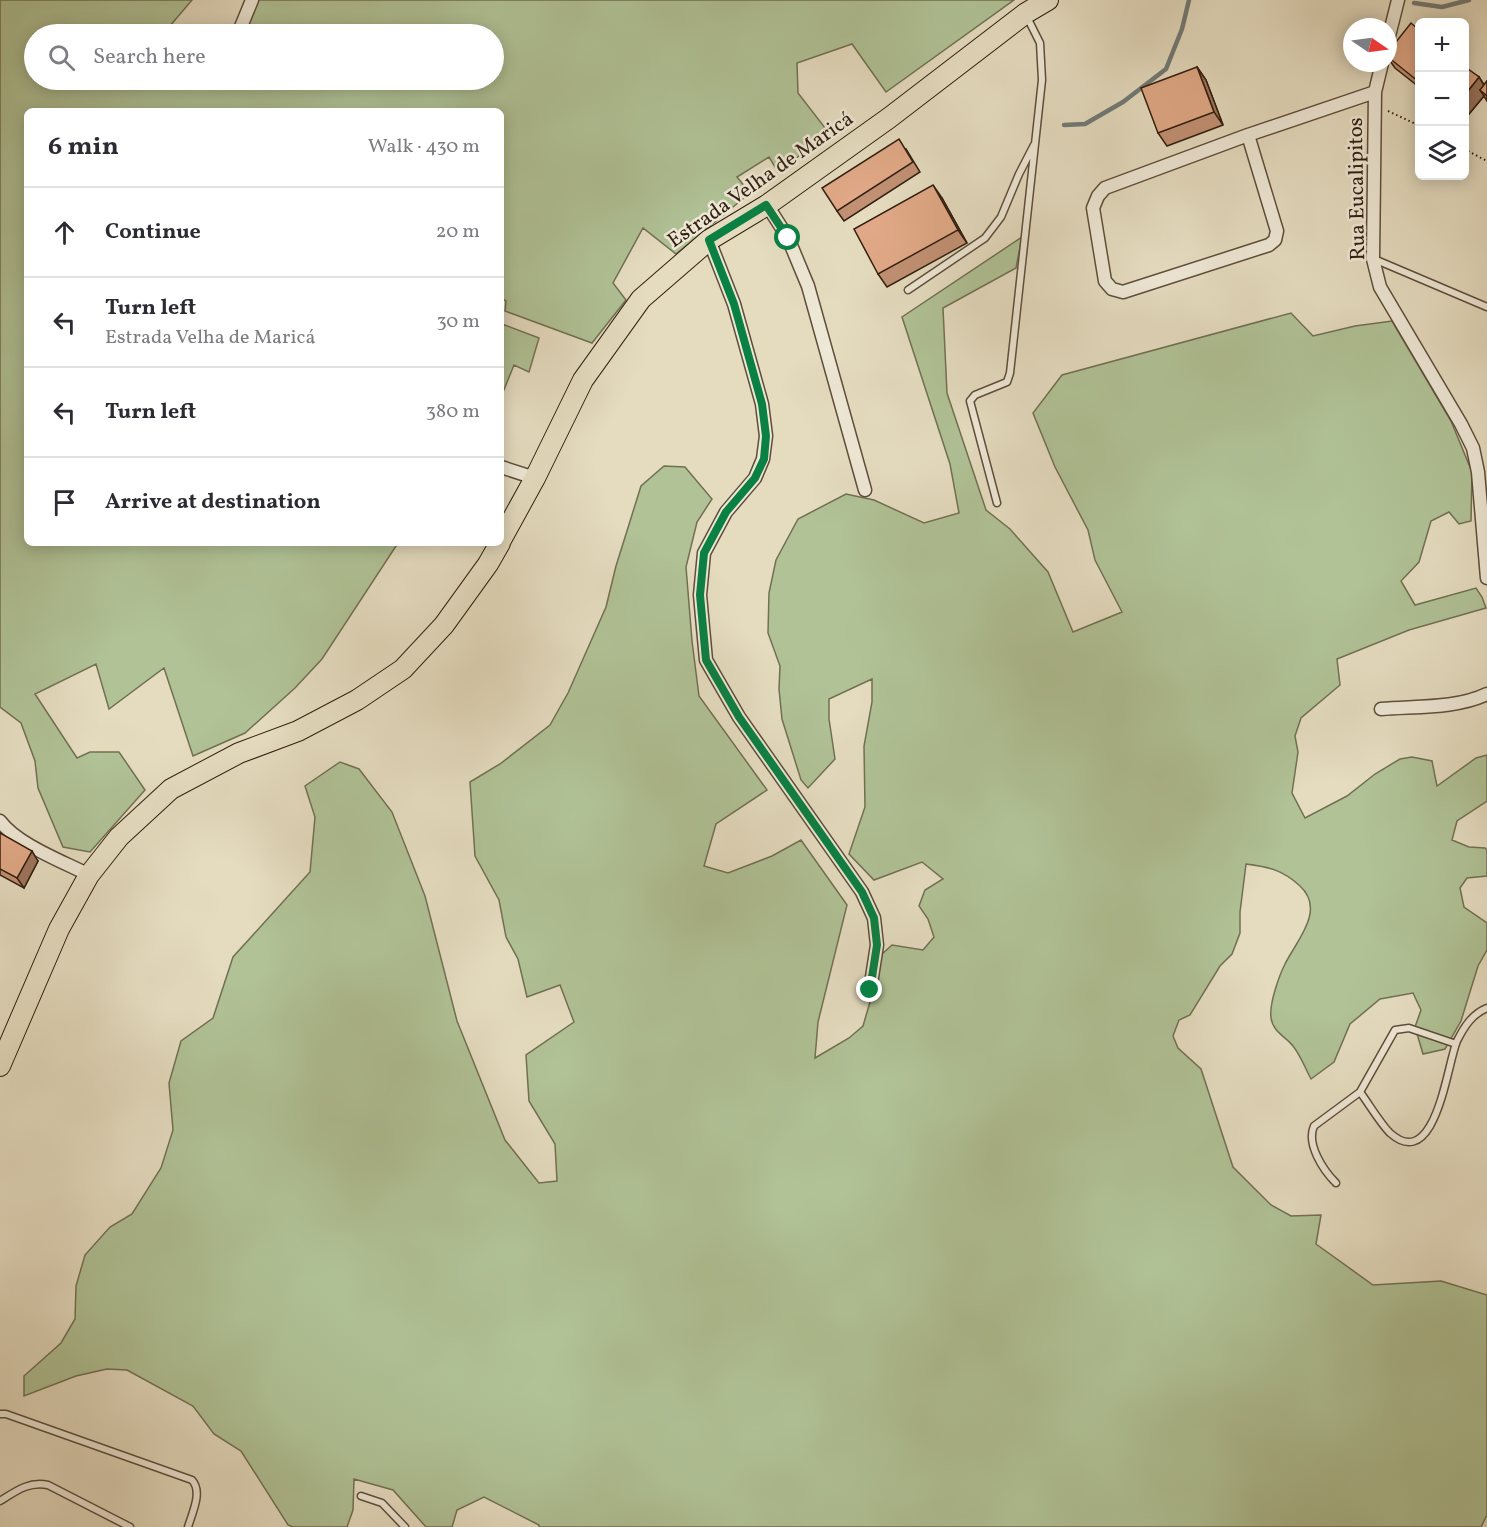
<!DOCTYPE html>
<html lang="en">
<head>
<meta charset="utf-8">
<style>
	body { margin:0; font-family:Vollkorn,serif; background:#f7f7f7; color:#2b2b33 }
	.controls { position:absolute; right:18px; top:18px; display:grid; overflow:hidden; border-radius:9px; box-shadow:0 3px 15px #0003 }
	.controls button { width:54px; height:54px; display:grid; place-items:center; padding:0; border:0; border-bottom:2px solid #e1e1e2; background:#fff; color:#2b2b33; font:30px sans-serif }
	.compass { position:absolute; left:1343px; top:18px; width:54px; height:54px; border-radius:50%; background:#fff; box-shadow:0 3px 15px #0003; rotate:103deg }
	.stop { position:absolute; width:18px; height:18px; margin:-14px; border:4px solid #0b8043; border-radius:50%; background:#fff }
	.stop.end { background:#0b8043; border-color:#fff; box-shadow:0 2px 6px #0008 }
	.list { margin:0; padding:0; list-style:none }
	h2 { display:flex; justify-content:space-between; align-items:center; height:78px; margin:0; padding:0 24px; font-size:26px }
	h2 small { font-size:20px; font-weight:400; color:#7c7c81 }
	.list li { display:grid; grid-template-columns:39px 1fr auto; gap:18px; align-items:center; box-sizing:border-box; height:90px; padding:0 24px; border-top:2px solid #e1e1e2 }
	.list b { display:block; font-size:22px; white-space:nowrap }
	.list p { margin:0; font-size:20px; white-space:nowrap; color:#7c7c81 }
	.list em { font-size:20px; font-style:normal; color:#7c7c81 }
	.icon { flex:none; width:33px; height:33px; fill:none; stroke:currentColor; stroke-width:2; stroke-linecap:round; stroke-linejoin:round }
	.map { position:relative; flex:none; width:1487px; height:1527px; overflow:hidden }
	.search { position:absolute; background:#fff; box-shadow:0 3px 15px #0003; left:24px; top:24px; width:480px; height:66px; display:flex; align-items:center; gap:15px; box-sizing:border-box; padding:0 21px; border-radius:33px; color:#7c7c81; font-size:22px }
	.panel { position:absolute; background:#fff; box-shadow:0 3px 15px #0003; left:24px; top:108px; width:480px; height:438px; border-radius:9px }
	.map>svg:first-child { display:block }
</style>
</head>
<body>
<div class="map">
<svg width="1487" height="1527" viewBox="0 0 1487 1527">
	<rect width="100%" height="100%" fill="#e5dcc0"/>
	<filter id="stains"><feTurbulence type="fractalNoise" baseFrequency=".00333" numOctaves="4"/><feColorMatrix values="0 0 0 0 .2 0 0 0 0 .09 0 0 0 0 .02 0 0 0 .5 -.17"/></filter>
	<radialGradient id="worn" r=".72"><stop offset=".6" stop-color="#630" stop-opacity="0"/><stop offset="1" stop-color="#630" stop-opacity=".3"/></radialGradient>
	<!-- green -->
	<path fill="#b0c296" stroke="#717053" stroke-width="1.5" d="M 0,0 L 192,0 L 164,33 L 167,34 L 34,34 L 34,80 L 494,80 L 494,34 L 218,34 L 237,24 L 247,0 L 1014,0 L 886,92 L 852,44 L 797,63 L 798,93 L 829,133 L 778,172 L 769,157 L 737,177 L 750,193 L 676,254 L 643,228 L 613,283 L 626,300 L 592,343 L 505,311 L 506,301 L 501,298 L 501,111 L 27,111 L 27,543 L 398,543 L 322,659 L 295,688 L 245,733 L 193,756 L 164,668 L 109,709 L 96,664 L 35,694 L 77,758 L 90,752 L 119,752 L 145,790 L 90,852 L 63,847 L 38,788 L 35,761 L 21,723 L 0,707 Z
		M 1022,237 L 1016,268 L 943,308 L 947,393 L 986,510 L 1010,529 L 1048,572 L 1073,632 L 1122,612 L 1095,560 L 1088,530 L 1055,467 L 1033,413 L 1062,375 L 1291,313 L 1313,336 L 1355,326 L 1392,321 L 1451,421 L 1472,472 L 1471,521 L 1459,524 L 1449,512 L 1431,521 L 1419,562 L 1401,581 L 1415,605 L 1476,588 L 1482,597 L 1486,608 L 1409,630 L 1337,659 L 1340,685 L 1301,718 L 1295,736 L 1298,752 L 1292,793 L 1305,818 L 1347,796 L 1375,774 L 1400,759 L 1412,757 L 1432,761 L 1437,786 L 1476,758 L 1487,755 L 1487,801 L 1457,821 L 1452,840 L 1469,847 L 1485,848 L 1487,850 L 1487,876 L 1467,878 L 1460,888 L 1464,907 L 1487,923 L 1487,950 L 1478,966 L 1461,1021 L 1445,1049 L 1423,1054 L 1415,1027 L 1421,1010 L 1413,993 L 1380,999 L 1350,1024 L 1334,1062 L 1311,1079 C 1305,1068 1301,1056 1293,1046 C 1286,1037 1273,1032 1271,1018 C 1269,1004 1279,976 1285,964 C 1297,940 1326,910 1300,886 C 1283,870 1269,867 1246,864 L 1240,912 L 1240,933 L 1232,954 L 1220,966 L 1190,1015 L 1179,1020 L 1173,1036 L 1178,1048 L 1201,1069 L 1233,1167 L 1271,1205 L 1291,1216 L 1321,1215 L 1316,1244 L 1373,1285 L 1441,1281 L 1487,1295 L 1487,1515 L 1481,1527 L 539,1527 L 539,1525 L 484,1497 L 457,1510 L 452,1527 L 426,1527 L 393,1490 L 354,1479 L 353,1510 L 347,1527 L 293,1527 L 288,1525 L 241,1451 L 214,1434 L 193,1406 L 127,1370 L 107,1369 L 76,1376 L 24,1396 L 24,1376 L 61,1343 L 75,1319 L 76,1286 L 85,1255 L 110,1227 L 132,1214 L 161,1168 L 173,1130 L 169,1083 L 181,1041 L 213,1018 L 233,957 L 310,872 L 315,817 L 305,786 L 340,762 L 359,769 L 392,812 L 425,896 L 457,1021 L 505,1140 L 539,1183 L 557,1181 L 555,1144 L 529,1101 L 526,1055 L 574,1022 L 560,985 L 527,997 L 518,959 L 506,937 L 499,900 L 475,856 L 470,782 L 500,764 L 550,725 L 568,693 L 606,607 L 616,566 L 641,486 L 664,466 L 685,467 L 712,499 L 697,522 L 686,567 L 692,641 L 699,696 L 767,790 L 716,824 L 704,866 L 728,873 L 772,856 L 801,840 L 847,905 L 818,1022 L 815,1058 L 849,1038 L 863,1026 L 872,995 L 881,955 L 892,945 L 923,950 L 934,937 L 928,919 L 919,906 L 925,890 L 943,879 L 922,862 L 874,880 L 849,854 L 865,807 L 864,746 L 872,702 L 872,679 L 829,699 L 829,719 L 835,759 L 808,788 L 801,780 L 782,719 L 779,689 L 780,666 L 768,633 L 769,593 L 776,560 L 798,519 L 846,494 L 874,500 L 924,523 L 959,513 L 950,464 L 902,317 Z
		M 502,324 L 539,338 L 529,372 L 514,365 L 501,397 Z"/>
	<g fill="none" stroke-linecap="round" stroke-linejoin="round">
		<!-- stream -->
		<path stroke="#717b78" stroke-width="4.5" d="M 1414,3 L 1442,7 L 1469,0
			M 1064,125 L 1085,124 L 1123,102 L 1166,69 L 1182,29 L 1189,0"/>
		<!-- lane casing -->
		<g stroke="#5f4e3c" stroke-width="9">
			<path id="lane" d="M 1374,259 L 1487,307
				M 908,290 L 985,238 L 1001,217 L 1019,174 L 1034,145
				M 997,503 L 970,401 L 975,395 L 1007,382 L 1010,373 L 1042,80 L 1040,43 L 1027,17
				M 1360,1092 C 1369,1104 1380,1123 1390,1133 C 1436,1174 1447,1064 1457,1041 C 1464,1027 1472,1014 1487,1008
				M 1336,1183 C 1323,1170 1306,1144 1314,1126 L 1360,1092 L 1395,1030 L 1409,1028 L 1456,1044
				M 0,1414 L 6,1414 L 192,1480 C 203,1492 192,1513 188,1527
				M 361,1496 L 382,1503 L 405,1527
				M 0,1501 C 16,1491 29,1481 48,1485 L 130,1527"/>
		</g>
		<!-- street casing -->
		<g stroke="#5f4e3c" stroke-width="15">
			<path id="street" d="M 238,34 L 252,0
				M 1388,40 L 1398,0
				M 1382,63 L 1375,92 L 1373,259 L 1380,287 L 1461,424 L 1473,448 L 1478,472 L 1487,578
				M 1248,135 L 1277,231 L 1275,240 L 1269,245 L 1123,292 L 1112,289 L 1105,281 L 1093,208 L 1098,196 L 1105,188 L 1248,135 L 1375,92
				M 767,205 L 788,238 L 808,286 L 865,490
				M 709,240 L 734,304 L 762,404 L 766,436 L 763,459 L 755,478 L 726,512 L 704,553 L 700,595 L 706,660 L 739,717 L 862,892 L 874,918 L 877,945 L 870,990
				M 501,467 L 535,478
				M 1381,709 C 1415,706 1456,709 1487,694
				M 0,821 C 18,845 62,861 89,875"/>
		</g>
		<!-- primary casing -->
		<g stroke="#321f10" stroke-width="22">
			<path id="primary" d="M 501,540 L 535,478 L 583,380 L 641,299 L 709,240 L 767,205 L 889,118 L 1026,13 L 1048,0
				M 0,1066 L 59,929 L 89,875 L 119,837 L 171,789 L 239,753 L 298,731 L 357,700 L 403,669 L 444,625 L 488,564 L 500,543"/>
		</g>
		<!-- path -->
		<path stroke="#321f10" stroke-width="2" stroke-dasharray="1.5 3" stroke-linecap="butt" d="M 1388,111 L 1420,126
			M 1464,149 L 1487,161"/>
		<!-- lane -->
		<use href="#lane" stroke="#eee8d6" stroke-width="6"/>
		<!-- street -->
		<use href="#street" stroke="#eee8d6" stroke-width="12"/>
		<!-- primary -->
		<use href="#primary" stroke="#e5dcc0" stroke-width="20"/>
	</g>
	<!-- wall -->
	<path fill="#c29174" stroke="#321f10" stroke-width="1.5" d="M 1419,30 L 1419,87 L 1395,68 L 1388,58 L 1388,52 Z
		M 1197,67 L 1206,80 L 1223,125 L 1167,146 L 1158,133 Z
		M 1479,77 L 1484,85 L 1487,81 L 1487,101 L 1484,96 L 1464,120 Z
		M 906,149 L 920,172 L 844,221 L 837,211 Z
		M 942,198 L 967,243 L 887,287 L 878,274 Z
		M 0,833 L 38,861 L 24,888 L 0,875 Z"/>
	<!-- shaded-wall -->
	<path fill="#9e765e" stroke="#321f10" stroke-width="1.5" d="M 1197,67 L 1206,80 L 1223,125 L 1214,112 Z
		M 1479,77 L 1487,90 L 1480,90 L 1484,96 L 1464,120 L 1464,96 Z
		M 933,185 L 942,198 L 967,243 L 958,230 Z
		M 32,851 L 38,861 L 24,888 L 17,878 Z"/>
	<!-- building -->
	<path fill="#e1a987" stroke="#321f10" stroke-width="1.5" d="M 1411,23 L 1419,30 L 1419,82 L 1388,57 L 1388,52 Z
		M 1464,66 L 1479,77 L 1464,96 Z
		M 1197,67 L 1214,112 L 1158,133 L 1141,88 Z
		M 1487,81 L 1487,96 L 1480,90 Z
		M 899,139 L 913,162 L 837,211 L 822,188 Z
		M 933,185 L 958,230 L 878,274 L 854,229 Z
		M 0,833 L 32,851 L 17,878 L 0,869 Z"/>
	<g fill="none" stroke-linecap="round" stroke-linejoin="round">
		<!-- route -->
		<path stroke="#0b8043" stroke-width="8" d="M 788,238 L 766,205 L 709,240 L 734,304 L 762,404 L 766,436 L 764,459 L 755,478 L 726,512 L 704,553 L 700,595 L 706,660 L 739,717 L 862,892 L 874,918 L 877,945 L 870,990"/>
	</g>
	<g text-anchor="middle" stroke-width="5" stroke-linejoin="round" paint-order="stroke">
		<!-- street labels -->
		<g font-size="21" fill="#321f10" stroke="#eee8d6">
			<text transform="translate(760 179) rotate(-35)" y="7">Estrada Velha de Maricá</text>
			<text transform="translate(1356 189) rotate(-91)" y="7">Rua Eucalipitos</text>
		</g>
	</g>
	<rect width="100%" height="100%" filter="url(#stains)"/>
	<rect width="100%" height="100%" fill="url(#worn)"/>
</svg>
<div class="controls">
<button>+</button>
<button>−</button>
<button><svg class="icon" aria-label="layers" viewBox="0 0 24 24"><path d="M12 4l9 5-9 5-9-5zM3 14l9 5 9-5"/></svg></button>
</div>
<svg class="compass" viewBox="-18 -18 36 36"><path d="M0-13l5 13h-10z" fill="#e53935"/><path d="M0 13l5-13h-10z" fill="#7c7c81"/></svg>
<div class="stop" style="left:788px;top:238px"></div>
<div class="stop end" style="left:870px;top:990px"></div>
<div class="search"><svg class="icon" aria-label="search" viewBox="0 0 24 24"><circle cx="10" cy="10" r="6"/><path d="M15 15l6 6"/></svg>Search here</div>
<section class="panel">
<h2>6 min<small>Walk · 430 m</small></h2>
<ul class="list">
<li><svg class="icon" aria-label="ahead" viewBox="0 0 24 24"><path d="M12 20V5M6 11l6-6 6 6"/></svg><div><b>Continue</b></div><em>20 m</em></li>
<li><svg class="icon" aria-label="left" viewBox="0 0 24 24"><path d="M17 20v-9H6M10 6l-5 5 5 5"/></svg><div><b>Turn left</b><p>Estrada Velha de Maricá</p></div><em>30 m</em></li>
<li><svg class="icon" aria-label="left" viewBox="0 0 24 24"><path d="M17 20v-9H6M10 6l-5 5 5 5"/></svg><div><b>Turn left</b></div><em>380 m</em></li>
<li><svg class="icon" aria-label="arrive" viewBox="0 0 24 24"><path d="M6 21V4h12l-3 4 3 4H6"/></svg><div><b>Arrive at destination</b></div></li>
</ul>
</section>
</div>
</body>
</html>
